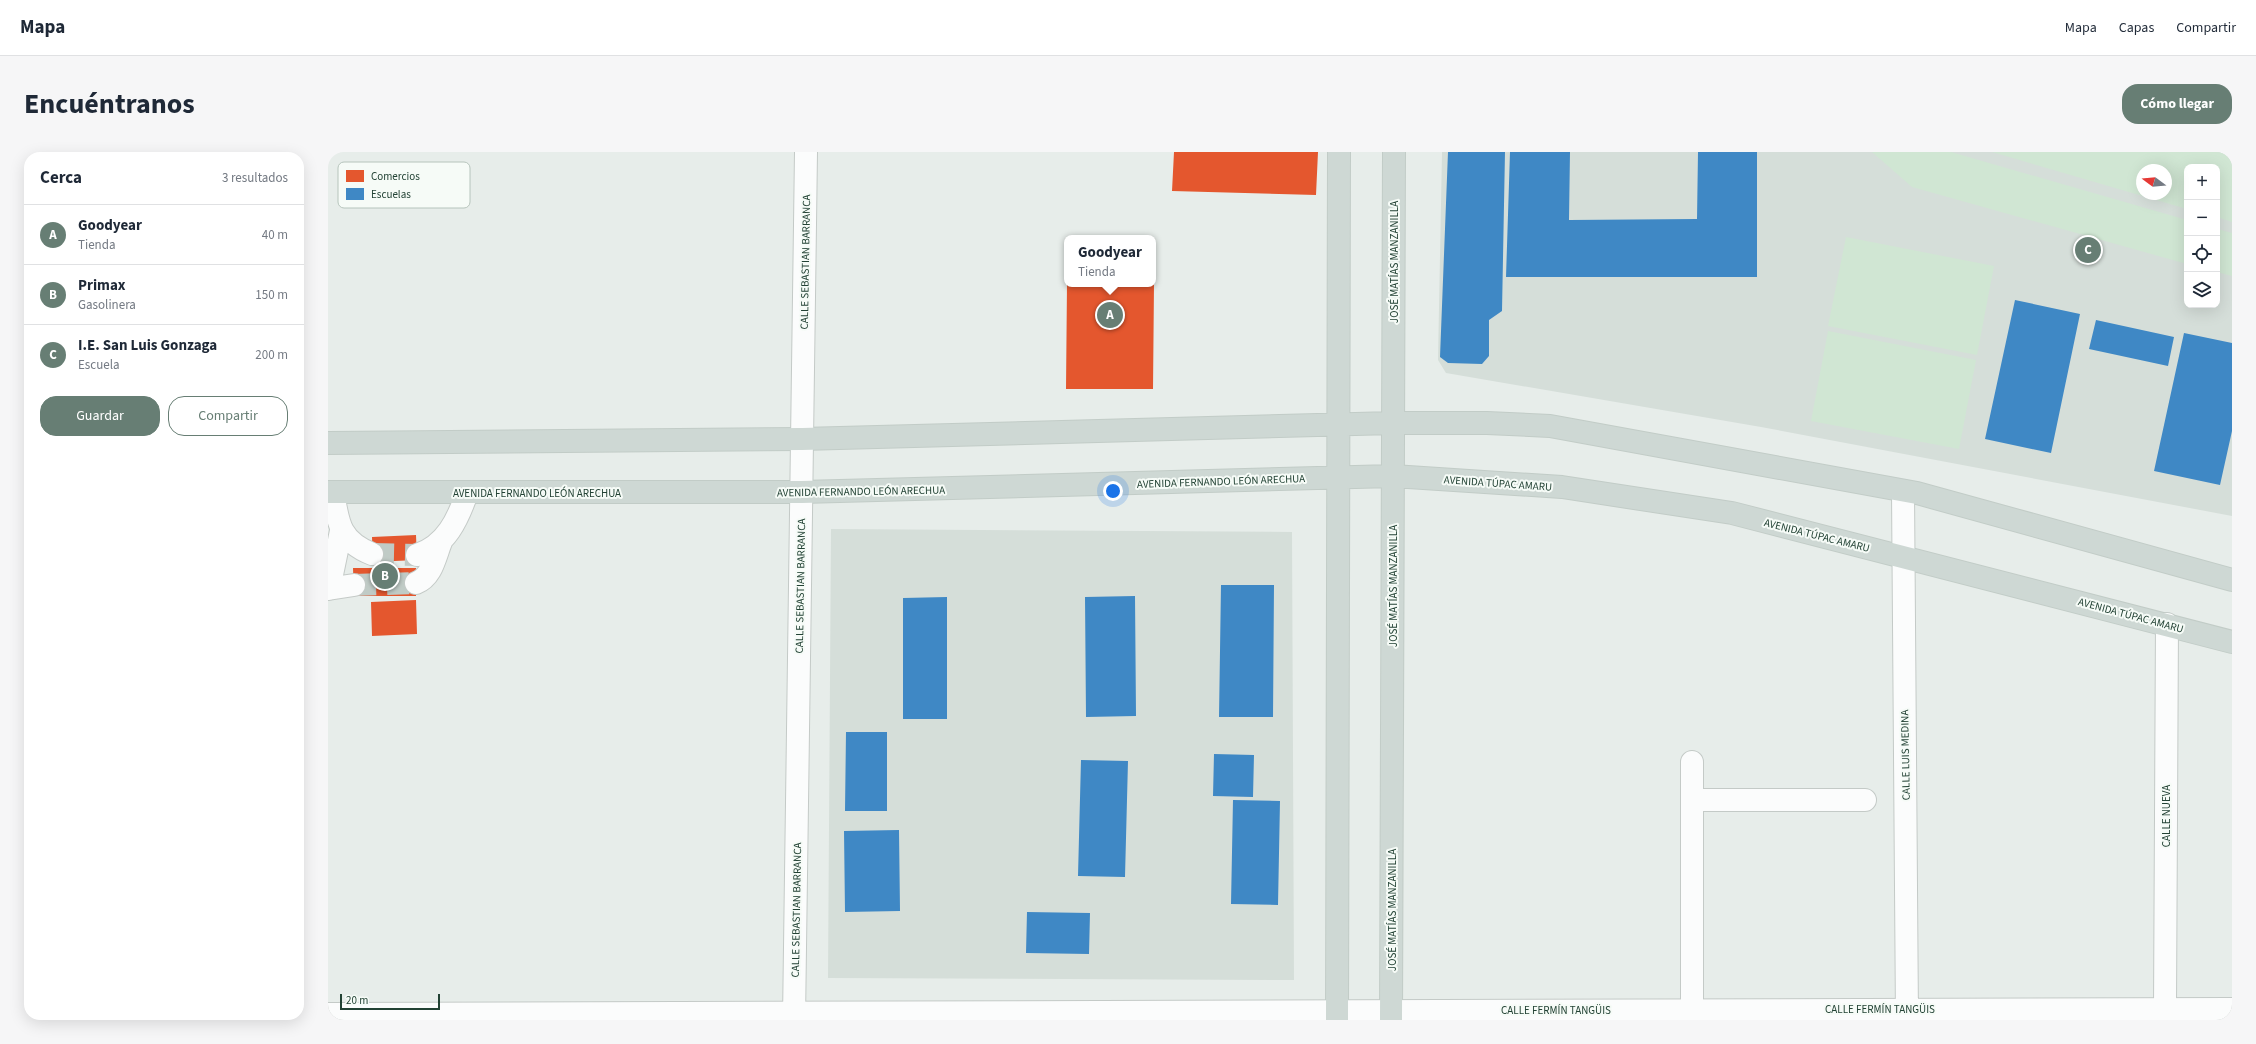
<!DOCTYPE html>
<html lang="es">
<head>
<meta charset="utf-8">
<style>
	body { margin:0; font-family:"Source Sans 3",sans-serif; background:#f6f6f7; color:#1f2937 }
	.controls { position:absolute; right:12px; top:12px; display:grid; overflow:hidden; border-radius:8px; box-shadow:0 4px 16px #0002 }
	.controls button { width:36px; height:36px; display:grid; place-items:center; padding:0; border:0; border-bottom:1px solid #e0e1e3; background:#fff; color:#1f2937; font:20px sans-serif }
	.compass { position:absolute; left:1808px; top:12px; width:36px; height:36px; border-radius:50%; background:#fff; box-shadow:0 4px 16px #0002; rotate:286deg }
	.scale { position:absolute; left:12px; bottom:10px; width:100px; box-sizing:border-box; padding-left:4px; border:2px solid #224234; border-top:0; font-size:11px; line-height:14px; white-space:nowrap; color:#224234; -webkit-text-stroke:3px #f6fbf7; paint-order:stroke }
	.you { position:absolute; left:785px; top:339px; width:14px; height:14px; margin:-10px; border:3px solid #fff; border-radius:50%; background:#1a73e8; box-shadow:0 0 0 6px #1a73e833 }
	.badge { display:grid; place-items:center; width:26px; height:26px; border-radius:50%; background:#677e74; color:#fff; font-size:13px; font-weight:700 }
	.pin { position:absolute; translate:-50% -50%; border:2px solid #fff; box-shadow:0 1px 4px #0006 }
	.popup { position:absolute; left:736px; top:83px; width:92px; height:52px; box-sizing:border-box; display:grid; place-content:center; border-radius:8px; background:#fff; filter:drop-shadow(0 1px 3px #0005); font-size:13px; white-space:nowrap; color:#747a83 }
	.popup b { font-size:15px; color:#1f2937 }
	.popup::after { content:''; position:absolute; left:50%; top:100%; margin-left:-8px; border:8px solid transparent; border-top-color:#fff }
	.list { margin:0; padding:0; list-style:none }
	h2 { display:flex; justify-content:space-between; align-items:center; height:52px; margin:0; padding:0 16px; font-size:17px }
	h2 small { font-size:13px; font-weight:400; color:#747a83 }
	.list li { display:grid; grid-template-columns:26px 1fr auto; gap:12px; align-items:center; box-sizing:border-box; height:60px; padding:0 16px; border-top:1px solid #e0e1e3 }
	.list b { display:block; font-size:15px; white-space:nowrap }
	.list p { margin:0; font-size:13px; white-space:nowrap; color:#747a83 }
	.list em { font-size:13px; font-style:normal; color:#747a83 }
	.actions { display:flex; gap:8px; padding:12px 16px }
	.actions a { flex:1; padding:9px 0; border:1px solid #677e74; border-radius:16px; text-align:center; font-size:14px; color:#677e74 }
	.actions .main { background:#677e74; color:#fff }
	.icon { flex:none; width:22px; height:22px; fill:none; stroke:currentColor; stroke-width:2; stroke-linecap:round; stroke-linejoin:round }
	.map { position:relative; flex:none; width:1904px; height:868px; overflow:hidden; border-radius:16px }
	header { display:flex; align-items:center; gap:24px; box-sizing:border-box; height:56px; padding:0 20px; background:#fff; border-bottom:1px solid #e0e1e3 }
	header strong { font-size:19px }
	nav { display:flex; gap:22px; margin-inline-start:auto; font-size:14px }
	.intro { display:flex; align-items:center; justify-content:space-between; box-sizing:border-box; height:96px; padding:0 24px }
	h1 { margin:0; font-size:28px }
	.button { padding:10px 18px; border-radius:16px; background:#677e74; color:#fff; font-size:14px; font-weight:700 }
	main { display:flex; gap:24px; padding:0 24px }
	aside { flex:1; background:#fff; border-radius:16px; box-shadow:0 4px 16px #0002 }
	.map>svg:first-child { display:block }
</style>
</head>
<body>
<header>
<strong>Mapa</strong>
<nav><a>Mapa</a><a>Capas</a><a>Compartir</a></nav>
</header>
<div class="intro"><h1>Encuéntranos</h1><a class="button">Cómo llegar</a></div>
<main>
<aside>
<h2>Cerca<small>3 resultados</small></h2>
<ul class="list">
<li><span class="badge">A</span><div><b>Goodyear</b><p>Tienda</p></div><em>40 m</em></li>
<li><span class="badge">B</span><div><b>Primax</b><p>Gasolinera</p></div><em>150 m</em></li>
<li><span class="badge">C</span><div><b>I.E. San Luis Gonzaga</b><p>Escuela</p></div><em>200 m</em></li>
</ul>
<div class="actions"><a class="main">Guardar</a><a>Compartir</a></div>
</aside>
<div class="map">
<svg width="1904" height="868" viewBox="0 0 1904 868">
	<rect width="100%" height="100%" fill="#e7edea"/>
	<!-- built -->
	<path fill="#d5ded9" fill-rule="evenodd" d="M 1114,0 L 1904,0 L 1904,364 L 1433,275 L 1118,221 L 1110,208 ZM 1859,15 L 1889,15 L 1889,153 L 1859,153 ZM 1814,18 L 1838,18 L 1838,42 L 1814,42 Z
		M 503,377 L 964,380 L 966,828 L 500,826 Z"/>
	<!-- green -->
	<path fill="#d0e6d3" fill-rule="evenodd" d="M 1544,0 L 1623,0 L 1859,68 L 1859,112 L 1584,35 Z
		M 1664,0 L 1904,0 L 1904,70 L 1889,65 L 1889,15 L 1859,15 L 1859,57 ZM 1814,18 L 1838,18 L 1838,42 L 1814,42 Z
		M 1889,77 L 1904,81 L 1904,124 L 1889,120 Z
		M 1518,85 L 1666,114 L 1649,203 L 1500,174 Z
		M 1500,179 L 1648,208 L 1631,297 L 1483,269 Z"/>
	<!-- shops -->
	<path fill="#e4572e" d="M 846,0 L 990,0 L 988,43 L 844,39 Z
		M 739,132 L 826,132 L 825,237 L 738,237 Z
		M 88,383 L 89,408 L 45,410 L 44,385 Z
		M 25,416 L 88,416 L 88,444 L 26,444 Z
		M 88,448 L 89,482 L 44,484 L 43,450 Z"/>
	<!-- schools -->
	<path fill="#3f88c5" d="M 1120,0 L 1177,0 L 1174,159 L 1161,168 L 1161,204 L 1154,212 L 1120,211 L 1112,205 Z
		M 1182,0 L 1242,0 L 1241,68 L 1369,67 L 1370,0 L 1429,0 L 1429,125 L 1178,125 Z
		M 1687,148 L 1752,162 L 1723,301 L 1657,287 Z
		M 1768,168 L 1846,185 L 1840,214 L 1761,197 Z
		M 1856,181 L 1904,191 L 1904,279 L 1892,333 L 1826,319 Z
		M 893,433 L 946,433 L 945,565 L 891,565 Z
		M 807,444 L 808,564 L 758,565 L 757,445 Z
		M 619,445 L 619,567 L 575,567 L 575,446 Z
		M 518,580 L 559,580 L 559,659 L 517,659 Z
		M 886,602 L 926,603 L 925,645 L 885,644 Z
		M 753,608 L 800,609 L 797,725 L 750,724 Z
		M 905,648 L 952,649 L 950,753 L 903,752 Z
		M 571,678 L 572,759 L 517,760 L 516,679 Z
		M 699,760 L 762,761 L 761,802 L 698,801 Z"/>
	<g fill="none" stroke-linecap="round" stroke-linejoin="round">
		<!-- minor-tunnel -->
		<path stroke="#c0cbc6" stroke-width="22" stroke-dasharray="22 11" stroke-linecap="butt" d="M 44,402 L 89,403
			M 26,433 L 88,431"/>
		<!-- minor casing -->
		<g stroke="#c4cac7" stroke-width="24">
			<path id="minor" d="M 1575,339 L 1579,868
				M 5,340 C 10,372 12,389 44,402
				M 89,403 C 118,394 130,367 139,341
				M 88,431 C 104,425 107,405 113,390
				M 0,437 L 26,433
				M 1,437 L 13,379
				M 1364,610 L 1364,858
				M 1364,648 L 1537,648
				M 1837,856 L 1839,472
				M 0,862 L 1904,857
				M 466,868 L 478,0"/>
		</g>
		<!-- major casing -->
		<g stroke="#c2ccc7" stroke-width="24">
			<path id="major" d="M 0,291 L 474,287 L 1065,271 L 1159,271 L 1222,274 L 1589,341 L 1904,428
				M 0,340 L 474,340 L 1065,324 L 1234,335 L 1404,361 L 1904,490
				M 1009,868 L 1011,0
				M 1063,868 L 1066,0"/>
		</g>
		<!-- minor -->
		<use href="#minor" stroke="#fbfcfc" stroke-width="22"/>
		<!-- major -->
		<use href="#major" stroke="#ced8d4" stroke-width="22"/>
	</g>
	<g text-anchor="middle" stroke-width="4" stroke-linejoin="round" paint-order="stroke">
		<!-- street labels -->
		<g font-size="11" fill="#224234" stroke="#f6fbf7">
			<text transform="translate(477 110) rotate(-89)" y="4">CALLE SEBASTIAN BARRANCA</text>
			<text transform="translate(1066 110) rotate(-90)" y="4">JOSÉ MATÍAS MANZANILLA</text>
			<text transform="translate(893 329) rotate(-2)" y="4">AVENIDA FERNANDO LEÓN ARECHUA</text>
			<text transform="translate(1170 331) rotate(4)" y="4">AVENIDA TÚPAC AMARU</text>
			<text transform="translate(533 339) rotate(-1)" y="4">AVENIDA FERNANDO LEÓN ARECHUA</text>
			<text x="209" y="345">AVENIDA FERNANDO LEÓN ARECHUA</text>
			<text transform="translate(1489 383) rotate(14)" y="4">AVENIDA TÚPAC AMARU</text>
			<text transform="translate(472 434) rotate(-89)" y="4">CALLE SEBASTIAN BARRANCA</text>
			<text transform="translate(1065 434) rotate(-90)" y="4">JOSÉ MATÍAS MANZANILLA</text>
			<text transform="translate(1803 463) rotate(15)" y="4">AVENIDA TÚPAC AMARU</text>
			<text transform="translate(1577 603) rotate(-91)" y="4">CALLE LUIS MEDINA</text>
			<text transform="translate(1838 664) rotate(-90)" y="4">CALLE NUEVA</text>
			<text transform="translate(468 758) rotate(-89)" y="4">CALLE SEBASTIAN BARRANCA</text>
			<text transform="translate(1064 758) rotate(-90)" y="4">JOSÉ MATÍAS MANZANILLA</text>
			<text x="1552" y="861">CALLE FERMÍN TANGÜIS</text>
			<text x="1228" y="862">CALLE FERMÍN TANGÜIS</text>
		</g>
	</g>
	<!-- legend -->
	<rect x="10" y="10" width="132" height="46" rx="6" fill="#f6fbf7" stroke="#b6c4bc" stroke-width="1"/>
	<rect x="18" y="18" width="18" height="12" fill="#e4572e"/>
	<rect x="18" y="36" width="18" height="12" fill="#3f88c5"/>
	<g font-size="11" fill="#224234">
		<text x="43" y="28">Comercios</text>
		<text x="43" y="46">Escuelas</text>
	</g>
</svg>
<div class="controls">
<button>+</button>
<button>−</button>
<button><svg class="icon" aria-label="locate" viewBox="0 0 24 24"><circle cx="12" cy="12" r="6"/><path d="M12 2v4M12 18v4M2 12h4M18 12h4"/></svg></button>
<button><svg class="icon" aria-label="layers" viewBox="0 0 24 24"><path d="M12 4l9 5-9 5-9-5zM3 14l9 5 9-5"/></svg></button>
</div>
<svg class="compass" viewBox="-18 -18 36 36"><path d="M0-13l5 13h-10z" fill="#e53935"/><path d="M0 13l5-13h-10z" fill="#747a83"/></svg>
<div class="scale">20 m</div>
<div class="you"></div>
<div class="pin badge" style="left:782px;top:163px">A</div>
<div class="popup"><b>Goodyear</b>Tienda</div>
<div class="pin badge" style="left:57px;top:424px">B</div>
<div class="pin badge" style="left:1760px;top:98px">C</div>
</div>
</main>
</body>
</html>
